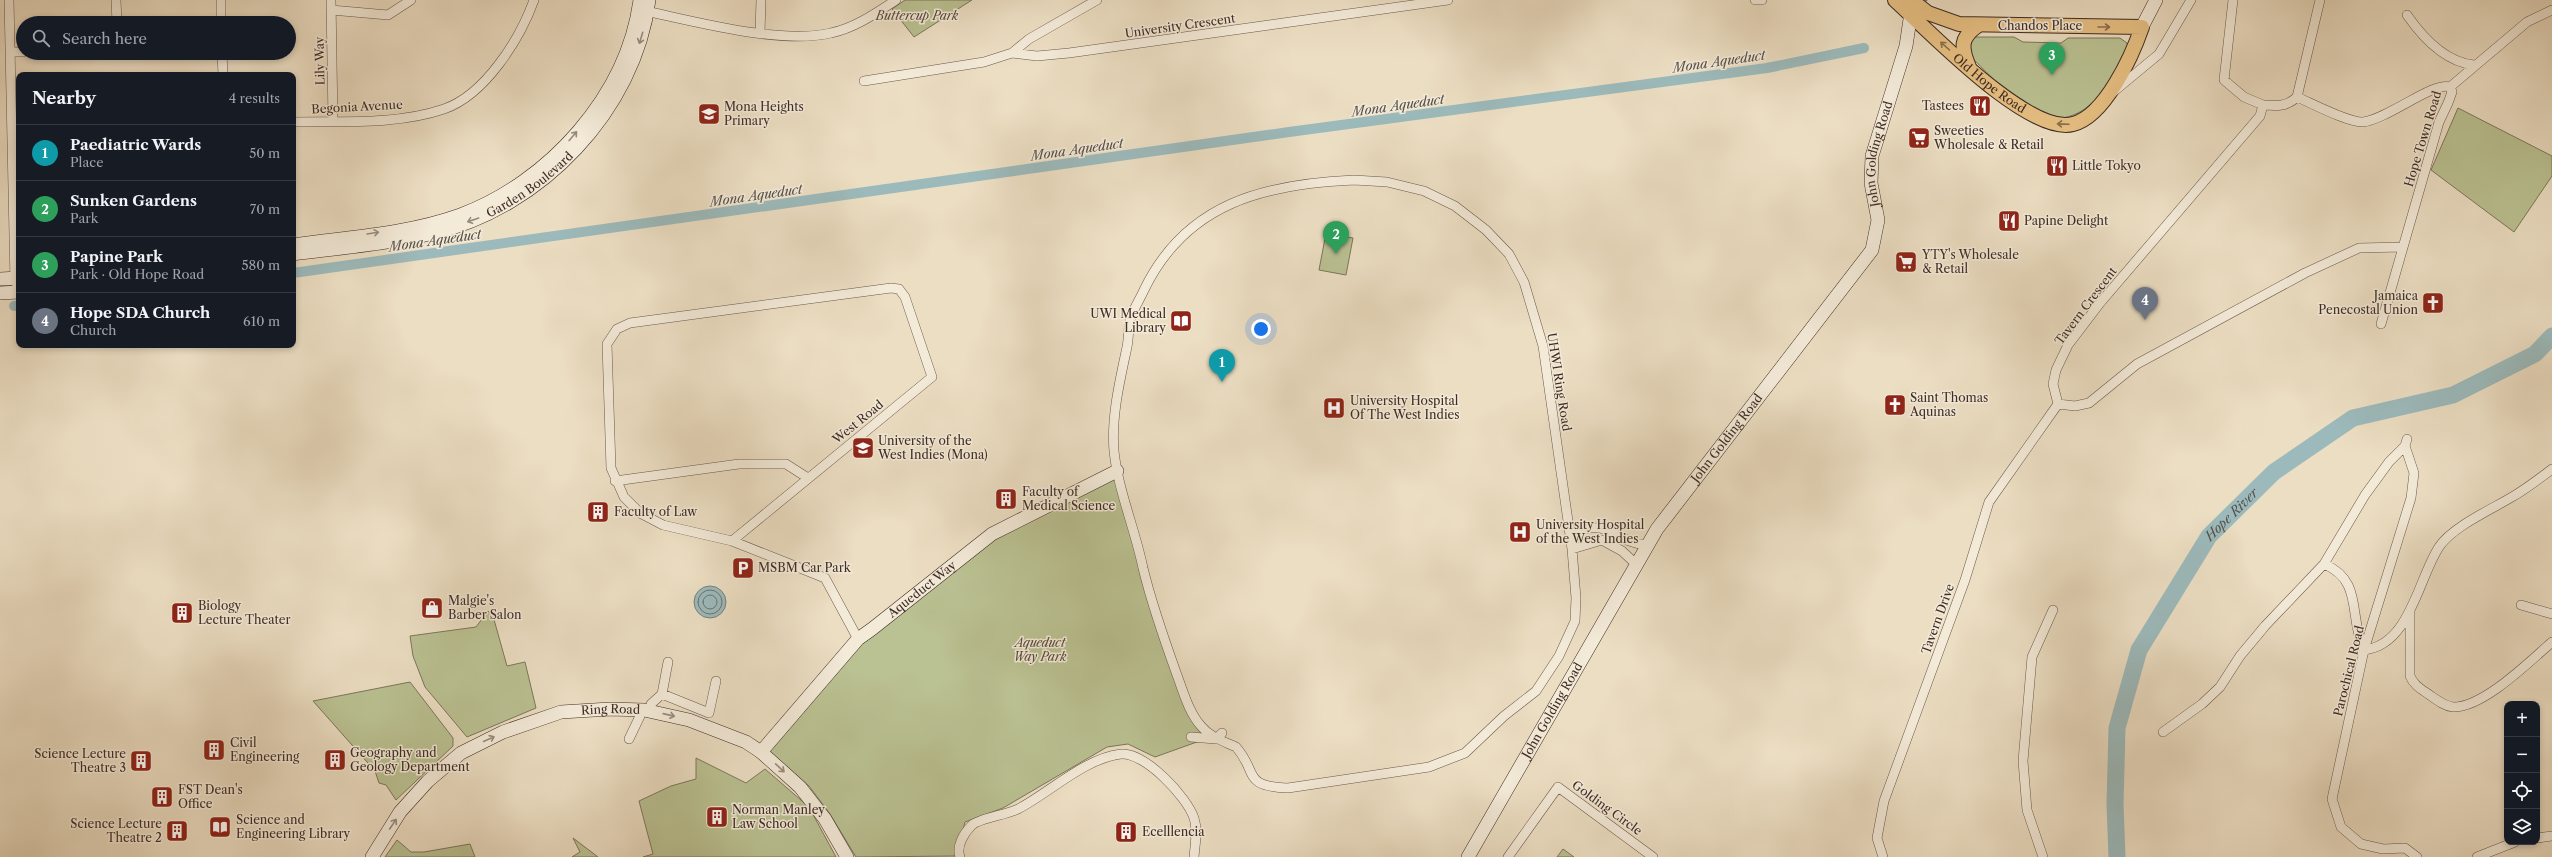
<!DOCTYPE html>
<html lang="en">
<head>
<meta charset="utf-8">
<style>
	body { margin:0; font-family:"Libre Caslon Text",serif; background:#242831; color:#f1f3f6 }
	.controls { position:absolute; right:12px; bottom:12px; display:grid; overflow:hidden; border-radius:8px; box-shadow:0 2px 6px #0003 }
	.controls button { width:36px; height:36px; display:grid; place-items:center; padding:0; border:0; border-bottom:1px solid #363941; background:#171b24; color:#f1f3f6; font:20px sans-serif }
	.you { position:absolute; left:1261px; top:329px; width:14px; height:14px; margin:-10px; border:3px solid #fff; border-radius:50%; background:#1a73e8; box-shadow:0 0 0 6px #1a73e833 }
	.badge { display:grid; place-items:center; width:26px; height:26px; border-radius:50%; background:#d93025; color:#fff; font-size:13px; font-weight:700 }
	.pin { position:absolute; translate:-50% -33px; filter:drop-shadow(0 1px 2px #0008) }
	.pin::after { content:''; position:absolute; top:21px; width:14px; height:12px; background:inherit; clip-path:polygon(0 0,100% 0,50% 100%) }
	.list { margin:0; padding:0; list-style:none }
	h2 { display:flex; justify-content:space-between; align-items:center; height:52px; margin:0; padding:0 16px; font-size:17px }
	h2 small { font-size:13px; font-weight:400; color:#9ea1a6 }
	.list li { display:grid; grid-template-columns:26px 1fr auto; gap:12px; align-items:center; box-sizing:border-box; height:56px; padding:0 16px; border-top:1px solid #363941 }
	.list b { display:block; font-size:15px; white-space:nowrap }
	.list p { margin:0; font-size:13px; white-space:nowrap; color:#9ea1a6 }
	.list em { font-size:13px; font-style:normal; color:#9ea1a6 }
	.icon { flex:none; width:22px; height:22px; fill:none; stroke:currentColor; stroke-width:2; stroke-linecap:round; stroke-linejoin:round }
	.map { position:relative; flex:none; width:2552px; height:857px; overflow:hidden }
	.search { position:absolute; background:#171b24; box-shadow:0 2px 6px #0003; left:16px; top:16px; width:280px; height:44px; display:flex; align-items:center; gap:10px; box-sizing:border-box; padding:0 14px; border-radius:22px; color:#9ea1a6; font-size:15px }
	.panel { position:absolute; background:#171b24; box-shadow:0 2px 6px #0003; left:16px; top:72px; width:280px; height:276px; border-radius:8px }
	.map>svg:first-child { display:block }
</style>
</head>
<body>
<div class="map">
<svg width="2552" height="857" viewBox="0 0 2552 857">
	<rect width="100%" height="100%" fill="#ecdec3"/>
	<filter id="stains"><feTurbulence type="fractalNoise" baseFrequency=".005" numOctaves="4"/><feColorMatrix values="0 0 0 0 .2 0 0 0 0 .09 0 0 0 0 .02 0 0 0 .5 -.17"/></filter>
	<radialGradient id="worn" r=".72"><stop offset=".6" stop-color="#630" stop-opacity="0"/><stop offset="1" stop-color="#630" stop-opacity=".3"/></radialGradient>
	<!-- green -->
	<path fill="#bac192" stroke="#7c765c" d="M 905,0 L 972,0 L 914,37 L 892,9 Z
		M 1974,37 L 2014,37 L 2023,42 L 2061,43 L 2068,38 L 2120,38 L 2127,43 L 2129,53 C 2116,70 2104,96 2086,108 C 2077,115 2060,121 2049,118 C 2022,111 1988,73 1968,54 L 1968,46 Z
		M 2458,108 L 2552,156 L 2552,176 L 2514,232 L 2431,170 Z
		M 1326,233 L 1353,238 L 1346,275 L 1319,270 Z
		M 1115,476 L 1162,644 L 1208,738 L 1155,757 L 1128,744 L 1107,747 L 1003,808 L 965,822 L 956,856 L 856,857 L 830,814 L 809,786 L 767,751 L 869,635 L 994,536 Z
		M 488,611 L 493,616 L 507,666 L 525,662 L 536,708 L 467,737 L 425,687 L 413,656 L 410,636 L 476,627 Z
		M 410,682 L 453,738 L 453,746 L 396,800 L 386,785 L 379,783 L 375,771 L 313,701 Z
		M 696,758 L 746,783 L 765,769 L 809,807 L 836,857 L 643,857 L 653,854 L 639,801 L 671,786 L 696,779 Z
		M 573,838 L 598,857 L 572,857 L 580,852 Z
		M 397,840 L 411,852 L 424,852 L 470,844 L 475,857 L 385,857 Z
		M 1563,849 L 1574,857 L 1557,857 Z"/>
	<!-- water -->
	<path fill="#9cbabc" stroke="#768180" d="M694 602a16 16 0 1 1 32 0a16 16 0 1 1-32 0Z"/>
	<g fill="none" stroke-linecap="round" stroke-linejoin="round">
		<!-- shore -->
		<path stroke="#6d7370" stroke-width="1" d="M698 602a12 12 0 1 1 24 0a12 12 0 1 1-24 0Z
			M703 602a7 7 0 1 1 14 0a7 7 0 1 1-14 0Z"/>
		<!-- stream -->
		<path stroke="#768180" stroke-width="3" d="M 1925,0 L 1926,0"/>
		<!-- canal -->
		<path stroke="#9cbabc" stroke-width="10" d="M 293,273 L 1289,132 L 1767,68 L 1864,48
			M 14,306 L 19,306"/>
		<!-- river -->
		<path stroke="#9cbabc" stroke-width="17" id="s1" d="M 2117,857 L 2115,804 L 2117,728 L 2139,650 L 2209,536 L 2274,472 L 2353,418 L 2453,395 L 2535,354 L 2552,336"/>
		<!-- street casing -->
		<g stroke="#6a584c" stroke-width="10">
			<path id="street" d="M 9,0 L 15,282
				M 116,0 L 117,23
				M 221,0 L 221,23
				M 331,0 L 333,121
				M 1755,0 L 1762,0
				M 331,10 L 388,15 L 411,0
				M 641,10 C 694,21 780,45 831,33 C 855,28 876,13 896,0
				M 2407,15 C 2423,38 2445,62 2474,65
				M 760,33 L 761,0
				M 10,52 L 23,52
				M 222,53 L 223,75
				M 1012,53 L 1037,56 L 1069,53 L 1448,0
				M 864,81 L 984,62 L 1012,53 L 1029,39 L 1097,0
				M 2450,87 L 2527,22 L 2552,10
				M 2112,93 L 2159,54 L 2191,0
				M 2297,97 L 2320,0
				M 2263,105 C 2277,106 2286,107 2297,97 C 2311,103 2349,123 2363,122 C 2388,119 2434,81 2450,87 L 2452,92 L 2448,103 L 2439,122 L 2381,324
				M 293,122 C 342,121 397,125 444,109 C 485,95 520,39 534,0
				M 1354,180 L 1387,182 L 1424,191 L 1455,206 L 1486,230 L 1509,254 L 1524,282 L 1543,346 L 1572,549 L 1576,598 L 1575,621 L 1559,656 L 1536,691 L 1504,716 L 1465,753 L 1429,767 L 1288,788 C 1241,786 1259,773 1236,747 C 1223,741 1210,737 1201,726 C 1189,713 1183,691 1177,675 C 1164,639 1152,605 1143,568 C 1135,529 1118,490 1114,451 C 1111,417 1120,380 1127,347 C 1129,337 1128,327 1131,317 C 1134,308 1140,299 1144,290 C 1186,203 1264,184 1354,180 Z
				M 2058,404 L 2053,384 L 2056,370 L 2068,345 L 2100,303 L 2260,116 L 2263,105 L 2244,97 L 2224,80 L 2233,0
				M 2058,404 L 2075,406 L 2089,403 L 2137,364 L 2305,273 L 2359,248 L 2402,247
				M 2407,439 L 2405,446 L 2414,473 L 2411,498 L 2364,650 L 2332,799 L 2341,827 L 2361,844 L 2383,849 L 2405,848 L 2417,857
				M 615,481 L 739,464 L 786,464 L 808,478
				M 1570,534 C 1612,516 1614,543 1647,545
				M 732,541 L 932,377 L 905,297 L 899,289 L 891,288 L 630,323 L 617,329 L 607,344 L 611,468 L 624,497 L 640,513 L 663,525 L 732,541 L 825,578 L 858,639
				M 1572,549 L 1602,540 L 1622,551 L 1636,564
				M 2324,564 C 2364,581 2348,616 2364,650 C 2410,645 2418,579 2439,547 C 2452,527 2492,509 2512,497 C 2526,489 2539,479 2552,469
				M 2521,605 L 2552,614
				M 2410,611 L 2410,676 C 2414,686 2423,690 2431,696 C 2438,701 2445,706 2453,707 C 2483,708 2530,661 2552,642
				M 662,694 L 709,713 L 716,681
				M 651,704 L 662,694 L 668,662
				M 2163,732 L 2202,704 L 2220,687 L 2240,656 L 2265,626 L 2324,564 L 2365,495 L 2389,462 L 2405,446
				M 1191,737 L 1216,739 L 1222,733
				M 629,739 L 640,716
				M 2537,838 L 2552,836
				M 960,857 C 956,846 964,833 972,825 C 980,818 1006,815 1018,809 C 1049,793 1085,758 1121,754 C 1145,752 1187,797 1194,818 C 1198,830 1195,845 1194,857
				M 1508,857 L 1558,787 L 1653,857
				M 1883,857 L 1877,838 L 1884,801 L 1965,580 L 1989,502 L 2058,404
				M 2043,857 L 2027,810 L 2023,761 L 2032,657 L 2053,610
				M 2477,857 L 2515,842"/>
		</g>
		<!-- secondary casing -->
		<g stroke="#3e2c25" stroke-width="14">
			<g id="secondary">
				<path d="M 2142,27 L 2156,0"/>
				<path d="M 293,245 C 348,237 407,234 460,215 C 549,182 627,96 640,0"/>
				<path id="s2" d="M 293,254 C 340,248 388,244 434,233 C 541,208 635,110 649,0"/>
				<path d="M 0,279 L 19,278"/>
				<path d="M 0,293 L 19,292"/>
				<path id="s3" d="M 761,752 L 858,639 L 872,629 L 992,534 L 1117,471"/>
				<path id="s4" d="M 372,857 L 400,812 L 428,781 L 461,753 L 503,732 L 561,712 L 610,709 L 644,710 L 689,720 L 746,742 L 761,752 L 800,787 L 825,819 L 847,857"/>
				<path id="s5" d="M 1468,857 L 1657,529 L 1872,250 L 1878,220 L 1871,183 L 1872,156 L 1906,46 L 1912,6"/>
			</g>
		</g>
		<!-- primary casing -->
		<g stroke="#3e2c25" stroke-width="16">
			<g id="primary">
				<path id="s6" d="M 1895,0 C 1928,30 2029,136 2073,124 C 2105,116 2132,56 2142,27 L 1959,24 L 1928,13 L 1911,0"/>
				<path d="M 1969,67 C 1961,48 1960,38 1977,26"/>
			</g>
		</g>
		<!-- street -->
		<use href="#street" stroke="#f3ead8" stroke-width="9"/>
		<!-- secondary -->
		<use href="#secondary" stroke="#f3ead8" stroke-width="13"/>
		<!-- primary -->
		<use href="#primary" stroke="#e6bf82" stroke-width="14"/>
	</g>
	<!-- one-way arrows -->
	<defs><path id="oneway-shaft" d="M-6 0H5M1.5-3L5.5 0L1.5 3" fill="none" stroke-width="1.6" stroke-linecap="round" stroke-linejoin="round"/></defs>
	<g stroke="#8a6e4f">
		<use href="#oneway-shaft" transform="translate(2104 27)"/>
		<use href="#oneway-shaft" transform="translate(1945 46) rotate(-138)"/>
		<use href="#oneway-shaft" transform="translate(2063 124) rotate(-178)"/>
	</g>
	<g stroke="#988b7e">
		<use href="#oneway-shaft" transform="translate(641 38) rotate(107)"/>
		<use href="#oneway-shaft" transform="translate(573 136) rotate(-50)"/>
		<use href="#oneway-shaft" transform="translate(473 220) rotate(161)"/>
		<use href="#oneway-shaft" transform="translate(373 233) rotate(-9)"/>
		<use href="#oneway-shaft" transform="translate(669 715) rotate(13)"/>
		<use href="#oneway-shaft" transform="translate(489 739) rotate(-24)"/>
		<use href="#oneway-shaft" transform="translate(780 768) rotate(43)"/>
		<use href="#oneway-shaft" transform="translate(393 824) rotate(-56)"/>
	</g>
	<!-- icons -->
	<defs>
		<g id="restaurant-square" transform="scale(1.15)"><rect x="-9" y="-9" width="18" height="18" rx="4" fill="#8f2418" stroke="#f3ead8"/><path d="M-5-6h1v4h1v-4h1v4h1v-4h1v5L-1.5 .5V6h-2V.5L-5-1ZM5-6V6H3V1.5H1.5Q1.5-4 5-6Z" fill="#fff"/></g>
		<g id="school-square" transform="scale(1.15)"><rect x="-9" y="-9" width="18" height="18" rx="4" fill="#8f2418" stroke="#f3ead8"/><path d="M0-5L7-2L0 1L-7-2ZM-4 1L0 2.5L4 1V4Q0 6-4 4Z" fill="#fff"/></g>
		<g id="supermarket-square" transform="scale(1.15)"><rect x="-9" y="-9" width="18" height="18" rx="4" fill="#8f2418" stroke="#f3ead8"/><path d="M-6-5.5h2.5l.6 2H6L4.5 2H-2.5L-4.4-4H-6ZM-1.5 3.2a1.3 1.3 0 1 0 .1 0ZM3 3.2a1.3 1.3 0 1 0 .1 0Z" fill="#fff"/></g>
		<g id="church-square" transform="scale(1.15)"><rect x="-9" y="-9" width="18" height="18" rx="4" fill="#8f2418" stroke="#f3ead8"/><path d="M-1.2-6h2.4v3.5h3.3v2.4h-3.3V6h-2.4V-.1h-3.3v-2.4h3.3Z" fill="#fff"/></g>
		<g id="library-square" transform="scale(1.15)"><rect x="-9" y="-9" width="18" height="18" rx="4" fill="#8f2418" stroke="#f3ead8"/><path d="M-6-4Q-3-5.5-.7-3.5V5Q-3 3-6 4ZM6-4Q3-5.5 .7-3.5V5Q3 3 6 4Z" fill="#fff"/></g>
		<g id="hospital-square" transform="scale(1.15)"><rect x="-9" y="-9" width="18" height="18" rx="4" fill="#8f2418" stroke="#f3ead8"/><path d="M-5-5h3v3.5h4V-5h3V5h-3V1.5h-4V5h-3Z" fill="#fff"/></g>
		<g id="university-square" transform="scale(1.15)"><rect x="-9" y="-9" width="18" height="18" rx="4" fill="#8f2418" stroke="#f3ead8"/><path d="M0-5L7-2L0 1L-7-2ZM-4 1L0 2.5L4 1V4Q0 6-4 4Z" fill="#fff"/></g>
		<g id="building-square" transform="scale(1.15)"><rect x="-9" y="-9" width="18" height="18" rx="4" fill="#8f2418" stroke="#f3ead8"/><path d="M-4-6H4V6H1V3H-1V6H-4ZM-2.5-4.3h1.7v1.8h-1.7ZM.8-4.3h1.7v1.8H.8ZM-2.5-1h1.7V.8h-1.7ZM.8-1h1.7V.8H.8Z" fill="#fff"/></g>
		<g id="parking-square" transform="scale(1.15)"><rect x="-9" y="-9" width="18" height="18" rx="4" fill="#8f2418" stroke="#f3ead8"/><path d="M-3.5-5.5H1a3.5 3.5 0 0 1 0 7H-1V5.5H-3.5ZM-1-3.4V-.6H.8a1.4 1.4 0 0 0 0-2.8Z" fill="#fff"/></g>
		<g id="shop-square" transform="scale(1.15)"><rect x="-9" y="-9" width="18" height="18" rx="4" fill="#8f2418" stroke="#f3ead8"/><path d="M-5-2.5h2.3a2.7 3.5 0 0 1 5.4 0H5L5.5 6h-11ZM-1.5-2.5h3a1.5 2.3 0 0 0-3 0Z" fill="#fff"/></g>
	</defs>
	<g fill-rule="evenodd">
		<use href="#restaurant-square" x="1980" y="106"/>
		<use href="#school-square" x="709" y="114"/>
		<use href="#supermarket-square" x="1919" y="138"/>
		<use href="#restaurant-square" x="2057" y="166"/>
		<use href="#restaurant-square" x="2009" y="221"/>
		<use href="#supermarket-square" x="1906" y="262"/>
		<use href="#church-square" x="2433" y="303"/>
		<use href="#library-square" x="1181" y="321"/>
		<use href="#church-square" x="1895" y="405"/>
		<use href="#hospital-square" x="1334" y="408"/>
		<use href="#university-square" x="863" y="448"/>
		<use href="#building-square" x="1006" y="499"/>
		<use href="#building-square" x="598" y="512"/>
		<use href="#hospital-square" x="1520" y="532"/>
		<use href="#parking-square" x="743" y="568"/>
		<use href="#shop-square" x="432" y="608"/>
		<use href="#building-square" x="182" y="613"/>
		<use href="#building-square" x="214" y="750"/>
		<use href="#building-square" x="335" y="760"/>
		<use href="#building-square" x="141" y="761"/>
		<use href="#building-square" x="162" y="797"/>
		<use href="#building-square" x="717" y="817"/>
		<use href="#library-square" x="220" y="827"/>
		<use href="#building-square" x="177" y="831"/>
		<use href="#building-square" x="1126" y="832"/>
	</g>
	<g text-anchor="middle" stroke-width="3" stroke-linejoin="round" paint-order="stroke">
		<!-- park labels -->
		<g font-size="12" font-style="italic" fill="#574a3b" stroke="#f3ead8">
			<text x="917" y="20">Buttercup Park</text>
			<text x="1040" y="647">Aqueduct<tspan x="1040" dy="14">Way Park</tspan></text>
		</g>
		<!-- street labels -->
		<g font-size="12" fill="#3e2c25" stroke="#f3ead8">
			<text transform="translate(1180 26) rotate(-8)" y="4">University Crescent</text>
			<text x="2040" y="30">Chandos Place</text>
			<text transform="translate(320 61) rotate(-91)" y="4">Lily Way</text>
			<text dy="4" stroke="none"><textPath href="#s6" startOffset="126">Old Hope Road</textPath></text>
			<text transform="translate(357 107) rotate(-3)" y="4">Begonia Avenue</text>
			<text transform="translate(2423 139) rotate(-73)" y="4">Hope Town Road</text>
			<text dy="4" stroke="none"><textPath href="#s5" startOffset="829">John Golding Road</textPath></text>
			<text dy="4" stroke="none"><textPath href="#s2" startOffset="251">Garden Boulevard</textPath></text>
			<text transform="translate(2086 306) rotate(-53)" y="4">Tavern Crescent</text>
			<text transform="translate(1559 382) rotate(81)" y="4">UHWI Ring Road</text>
			<text transform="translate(858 422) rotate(-39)" y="4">West Road</text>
			<text dy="4" stroke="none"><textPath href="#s5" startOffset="493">John Golding Road</textPath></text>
			<text dy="4" stroke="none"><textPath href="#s3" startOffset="230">Aqueduct Way</textPath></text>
			<text transform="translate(1938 619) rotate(-70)" y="4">Tavern Drive</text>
			<text transform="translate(2349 671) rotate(-76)" y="4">Parochical Road</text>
			<text dy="4" stroke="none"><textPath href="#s4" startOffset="296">Ring Road</textPath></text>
			<text dy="4" stroke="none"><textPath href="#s5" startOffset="169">John Golding Road</textPath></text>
			<text transform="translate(1607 808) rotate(36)" y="4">Golding Circle</text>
		</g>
		<!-- poi labels -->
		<g font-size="12" fill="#3e2c25" stroke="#f3ead8" text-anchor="start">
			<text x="1964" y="110" text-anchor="end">Tastees</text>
			<text x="724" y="111">Mona Heights<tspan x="724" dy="14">Primary</tspan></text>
			<text x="1934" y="135">Sweeties<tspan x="1934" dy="14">Wholesale &amp; Retail</tspan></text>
			<text x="2072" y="170">Little Tokyo</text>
			<text x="2024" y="225">Papine Delight</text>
			<text x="1922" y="259">YTY's Wholesale<tspan x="1922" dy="14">&amp; Retail</tspan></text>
			<text x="2418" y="300" text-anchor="end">Jamaica<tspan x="2418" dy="14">Penecostal Union</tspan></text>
			<text x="1166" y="318" text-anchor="end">UWI Medical<tspan x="1166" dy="14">Library</tspan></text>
			<text x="1910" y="402">Saint Thomas<tspan x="1910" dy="14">Aquinas</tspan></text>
			<text x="1350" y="405">University Hospital<tspan x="1350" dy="14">Of The West Indies</tspan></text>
			<text x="878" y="445">University of the<tspan x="878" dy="14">West Indies (Mona)</tspan></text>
			<text x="1022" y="496">Faculty of<tspan x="1022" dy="14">Medical Science</tspan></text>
			<text x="614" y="516">Faculty of Law</text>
			<text x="1536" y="529">University Hospital<tspan x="1536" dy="14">of the West Indies</tspan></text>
			<text x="758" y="572">MSBM Car Park</text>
			<text x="448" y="605">Malgie's<tspan x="448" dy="14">Barber Salon</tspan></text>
			<text x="198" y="610">Biology<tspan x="198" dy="14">Lecture Theater</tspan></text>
			<text x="230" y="747">Civil<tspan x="230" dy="14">Engineering</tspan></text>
			<text x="350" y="757">Geography and<tspan x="350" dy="14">Geology Department</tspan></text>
			<text x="126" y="758" text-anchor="end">Science Lecture<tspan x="126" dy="14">Theatre 3</tspan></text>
			<text x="178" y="794">FST Dean's<tspan x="178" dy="14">Office</tspan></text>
			<text x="732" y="814">Norman Manley<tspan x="732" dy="14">Law School</tspan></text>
			<text x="236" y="824">Science and<tspan x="236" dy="14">Engineering Library</tspan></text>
			<text x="162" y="828" text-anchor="end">Science Lecture<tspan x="162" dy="14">Theatre 2</tspan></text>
			<text x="1142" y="836">Ecelllencia</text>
		</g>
		<!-- water labels -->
		<g font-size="13" font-style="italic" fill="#56504b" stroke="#f3ead8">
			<text transform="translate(1719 61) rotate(-8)" y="5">Mona Aqueduct</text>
			<text transform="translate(1398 105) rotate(-8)" y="5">Mona Aqueduct</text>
			<text transform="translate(1077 149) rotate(-8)" y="5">Mona Aqueduct</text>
			<text transform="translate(756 195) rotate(-8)" y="5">Mona Aqueduct</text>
			<text transform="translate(435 240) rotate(-8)" y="5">Mona Aqueduct</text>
			<text dy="5" stroke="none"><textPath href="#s1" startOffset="375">Hope River</textPath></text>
		</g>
	</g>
	<rect width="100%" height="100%" filter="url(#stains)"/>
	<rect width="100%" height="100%" fill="url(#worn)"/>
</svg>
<div class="controls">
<button>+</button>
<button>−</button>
<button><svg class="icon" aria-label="locate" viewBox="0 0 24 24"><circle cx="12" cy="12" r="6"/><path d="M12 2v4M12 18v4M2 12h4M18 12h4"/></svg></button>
<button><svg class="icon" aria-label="layers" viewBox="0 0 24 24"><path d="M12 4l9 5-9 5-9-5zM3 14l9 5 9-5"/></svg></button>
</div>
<div class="you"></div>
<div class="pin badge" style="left:1222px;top:382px;background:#0f9aa8">1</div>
<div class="pin badge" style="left:1336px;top:254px;background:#2e9e5b">2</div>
<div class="pin badge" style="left:2052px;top:75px;background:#2e9e5b">3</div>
<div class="pin badge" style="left:2145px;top:320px;background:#6b7280">4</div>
<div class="search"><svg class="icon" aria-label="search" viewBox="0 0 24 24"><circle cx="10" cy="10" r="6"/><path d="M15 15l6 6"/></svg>Search here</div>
<section class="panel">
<h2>Nearby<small>4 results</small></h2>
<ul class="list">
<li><span class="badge" style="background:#0f9aa8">1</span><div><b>Paediatric Wards</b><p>Place</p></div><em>50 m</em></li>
<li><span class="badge" style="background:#2e9e5b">2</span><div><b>Sunken Gardens</b><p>Park</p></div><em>70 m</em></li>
<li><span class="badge" style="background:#2e9e5b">3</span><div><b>Papine Park</b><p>Park · Old Hope Road</p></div><em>580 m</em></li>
<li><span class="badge" style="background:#6b7280">4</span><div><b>Hope SDA Church</b><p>Church</p></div><em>610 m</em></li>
</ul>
</section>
</div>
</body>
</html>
